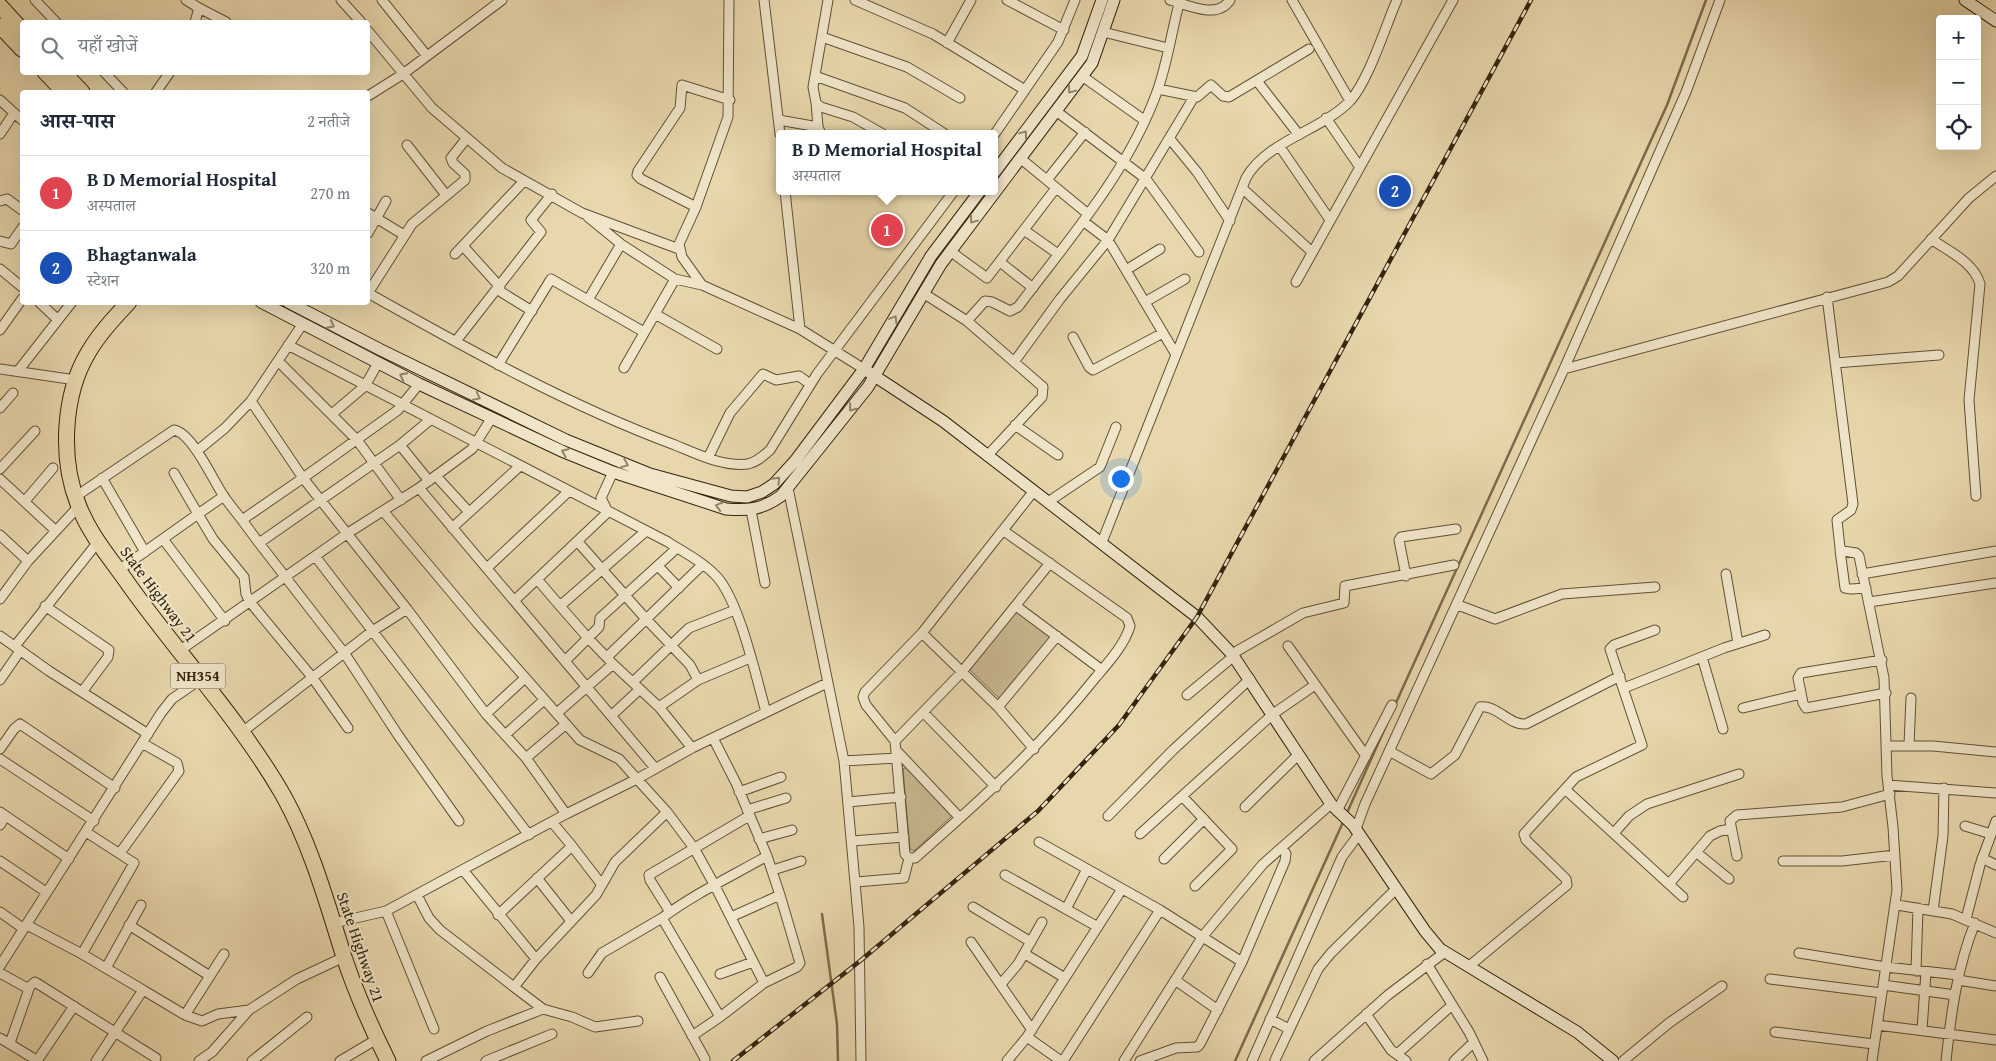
<!DOCTYPE html>
<html lang="hi">
<head>
<meta charset="utf-8">
<style>
	body { margin:0; font-family:"Gentium Book Plus","Noto Serif Devanagari",serif; background:#f6f6f7; color:#1f2937 }
	.controls { position:absolute; right:15px; top:15px; display:grid; overflow:hidden; border-radius:5px; box-shadow:0 5px 20px #0002 }
	.controls button { width:45px; height:45px; display:grid; place-items:center; padding:0; border:0; border-bottom:1px solid #e0e1e3; background:#fff; color:#1f2937; font:25px sans-serif }
	.you { position:absolute; left:1120px; top:478px; width:18px; height:18px; margin:-12px; border:4px solid #fff; border-radius:50%; background:#1a73e8; box-shadow:0 0 0 8px #1a73e833 }
	.badge { display:grid; place-items:center; width:32px; height:32px; border-radius:50%; background:#8f2418; color:#fff; font-size:16px; font-weight:700 }
	.pin { position:absolute; translate:-50% -50%; border:2px solid #fff; box-shadow:0 1px 5px #0006 }
	.popup { position:absolute; left:776px; top:130px; width:222px; height:65px; box-sizing:border-box; display:grid; place-content:center; border-radius:5px; background:#fff; filter:drop-shadow(0 1px 4px #0005); font-size:16px; white-space:nowrap; color:#747a83 }
	.popup b { font-size:19px; color:#1f2937 }
	.popup::after { content:''; position:absolute; left:50%; top:100%; margin-left:-10px; border:10px solid transparent; border-top-color:#fff }
	.list { margin:0; padding:0; list-style:none }
	h2 { display:flex; justify-content:space-between; align-items:center; height:65px; margin:0; padding:0 20px; font-size:21px }
	h2 small { font-size:16px; font-weight:400; color:#747a83 }
	.list li { display:grid; grid-template-columns:32px 1fr auto; gap:15px; align-items:center; box-sizing:border-box; height:75px; padding:0 20px; border-top:1px solid #e0e1e3 }
	.list b { display:block; font-size:19px; white-space:nowrap }
	.list p { margin:0; font-size:16px; white-space:nowrap; color:#747a83 }
	.list em { font-size:16px; font-style:normal; color:#747a83 }
	.icon { flex:none; width:28px; height:28px; fill:none; stroke:currentColor; stroke-width:2; stroke-linecap:round; stroke-linejoin:round }
	.map { position:relative; flex:none; width:1996px; height:1061px; overflow:hidden }
	.search { position:absolute; background:#fff; box-shadow:0 5px 20px #0002; left:20px; top:20px; width:350px; height:55px; display:flex; align-items:center; gap:12px; box-sizing:border-box; padding:0 18px; border-radius:5px; color:#747a83; font-size:19px }
	.panel { position:absolute; background:#fff; box-shadow:0 5px 20px #0002; left:20px; top:90px; width:350px; height:215px; border-radius:5px }
	.map>svg:first-child { display:block }
</style>
</head>
<body>
<div class="map">
<svg width="1996" height="1061" viewBox="0 0 1996 1061">
	<rect width="100%" height="100%" fill="#e8d7ac"/>
	<filter id="stains"><feTurbulence type="fractalNoise" baseFrequency=".004" numOctaves="4"/><feColorMatrix values="0 0 0 0 .2 0 0 0 0 .09 0 0 0 0 .02 0 0 0 .5 -.17"/></filter>
	<radialGradient id="worn" r=".72"><stop offset=".6" stop-color="#630" stop-opacity="0"/><stop offset="1" stop-color="#630" stop-opacity=".3"/></radialGradient>
	<!-- green -->
	<path fill="#c9b991" stroke="#7e6e50" d="M 1014,609 L 1052,637 L 1000,699 L 969,669 Z
		M 907,767 L 952,816 L 914,851 L 910,849 L 903,769 Z"/>
	<g fill="none" stroke-linecap="round" stroke-linejoin="round">
		<!-- stream -->
		<path stroke="#7b6b4d" stroke-width="2.5" d="M 1395,705 L 1667,105 L 1706,0
			M 1346,815 L 1386,726
			M 822,914 L 837,1024 L 838,1061
			M 1235,1061 L 1344,820"/>
		<!-- street casing -->
		<g stroke="#615136" stroke-width="11">
			<path id="street" d="M 35,0 L 56,22
				M 186,0 L 199,8 L 195,22
				M 341,0 L 361,22
				M 382,0 L 427,56
				M 729,0 L 728,117 L 696,207 L 679,244 L 682,257 L 702,285 L 800,329
				M 764,0 L 780,134
				M 828,0 L 813,87 L 816,103 L 821,107 L 853,117 L 883,134
				M 855,0 L 933,34 L 1025,90
				M 1007,0 L 1064,30
				M 1170,0 C 1188,5 1217,20 1230,0
				M 1292,0 L 1350,101
				M 199,8 L 226,22
				M 368,31 L 432,108 L 502,168 L 582,213 L 679,249
				M 1103,32 L 1168,48
				M 822,37 L 907,67 L 960,98
				M 947,43 L 971,0
				M 104,72 L 123,92
				M 815,76 L 905,108 L 945,134
				M 1082,76 L 1144,120
				M 1257,81 L 1299,135
				M 1158,89 L 1197,97 L 1211,85 L 1223,96 L 1229,97 L 1309,49
				M 156,92 L 170,72
				M 368,96 L 403,74 L 502,0
				M 0,100 L 22,120
				M 816,103 L 818,127
				M 1056,111 L 1146,179 L 1199,252
				M 1326,118 L 1359,166
				M 779,120 L 818,127 L 821,134
				M 0,134 L 14,113
				M 994,135 L 1058,42 L 1075,0
				M 1170,139 L 1197,172 L 1230,221
				M 407,145 L 446,195
				M 1280,147 L 1330,220
				M 1020,158 L 1088,214
				M 1047,180 L 1085,132
				M 1242,188 L 1312,252
				M 785,191 L 800,329 L 864,369
				M 0,201 L 7,199 L 22,210
				M 696,207 L 641,179 L 637,175 L 638,171 L 680,108 L 682,85 L 730,100
				M 368,213 L 404,235
				M 588,217 L 621,244 L 675,279 L 702,285
				M 1083,221 L 1108,240 L 1194,97
				M 1024,230 L 1058,254
				M 368,233 L 386,201
				M 1931,239 C 1948,251 1974,262 1980,284 L 1969,400 L 1976,496
				M 0,241 L 11,244 L 22,228
				M 463,246 L 500,287
				M 950,251 L 987,278 L 1056,188
				M 455,254 L 524,181
				M 1000,262 L 1033,288
				M 0,269 L 22,287
				M 1126,270 L 1160,249
				M 1296,282 L 1453,0
				M 498,290 L 532,311
				M 368,293 C 468,349 567,405 675,445 C 697,454 723,467 748,464 C 757,462 763,456 770,450 L 817,374 L 954,191
				M 368,293 L 412,224 L 465,180 L 465,174 L 453,163 L 451,158 L 466,139
				M 923,293 L 967,321 L 985,301 L 992,302 L 1010,311 L 1018,307 C 1069,239 1129,171 1158,89 C 1168,60 1172,29 1180,0
				M 1827,297 L 1853,504 L 1851,510 L 1837,520 L 1840,548 L 1843,551 L 1856,553 L 1859,556 L 1884,678 L 1887,776 L 1893,827 L 1897,890 L 1872,1061
				M 588,300 L 621,244
				M 39,302 L 58,320
				M 1145,302 L 1185,279
				M 655,314 L 717,349
				M 967,321 L 1043,387 L 1042,397 L 987,456
				M 0,330 L 22,299
				M 1073,337 L 1089,367 L 1093,370 L 1163,333
				M 456,341 L 541,232 L 531,220 L 552,194
				M 288,345 L 668,542 C 685,553 705,563 718,578 C 740,604 756,677 766,712
				M 278,361 L 357,440 L 401,500
				M 1014,362 L 1060,299 L 1108,240 L 1175,353
				M 1835,363 L 1939,355
				M 498,365 L 551,279 L 644,332
				M 624,368 L 675,279
				M 0,369 L 76,380
				M 1564,369 L 1686,92 L 1720,0
				M 18,371 L 72,302
				M 419,384 L 398,410 L 303,478 L 407,609 L 486,714 L 526,758 L 566,814
				M 0,408 L 13,393
				M 332,414 L 365,386 L 378,363
				M 491,419 L 472,449 L 419,488 L 655,768
				M 1015,425 L 1058,455
				M 400,445 L 430,420
				M 197,451 L 225,428 L 251,401 L 302,325
				M 708,458 L 730,413 L 763,374 L 776,380 L 799,376 L 810,384
				M 0,469 L 35,431
				M 174,473 L 198,514 L 224,496
				M 436,476 L 469,512
				M 102,478 L 145,552
				M 0,479 L 56,531
				M 788,488 L 844,761 L 859,927 L 861,1061
				M 75,497 L 174,430 C 192,433 213,480 223,495 C 229,504 236,512 242,520 L 303,478 L 251,401
				M 25,501 L 53,468
				M 1048,502 L 1100,467 L 1116,427
				M 751,510 L 765,583
				M 384,512 L 478,624 L 580,740 L 619,759 L 667,812 L 694,848 L 715,886 L 764,983 L 720,1017 L 662,918 C 694,894 732,876 767,856 L 736,783 L 713,738
				M 242,520 L 259,543 L 400,445 L 429,481
				M 452,528 L 520,466
				M 1004,531 L 1127,618 L 1130,626 C 1125,644 1108,663 1096,677 C 1042,745 981,800 915,858 L 909,858 L 905,854 L 895,741 L 866,705 L 863,697 L 865,692 L 922,633 L 1033,492
				M 0,535 L 28,561
				M 163,539 L 225,621
				M 577,541 L 646,619 L 690,665 L 698,680
				M 1102,542 L 1246,178 C 1268,140 1321,131 1350,101 C 1369,80 1385,27 1397,0
				M 259,543 L 345,654 L 398,735 L 459,821
				M 1840,550 L 1845,588 L 1851,589 L 1866,588
				M 315,556 L 529,835
				M 658,566 L 679,588
				M 487,568 L 568,492
				M 119,570 L 198,514 L 213,539 L 244,577 L 246,594 L 250,602 L 312,677 L 348,728
				M 1726,574 L 1738,643
				M 1862,574 L 1996,551
				M 1406,576 L 1399,540 L 1401,537 L 1456,529
				M 537,579 L 560,606
				M 0,599 L 28,561 L 79,506
				M 515,600 L 608,512 L 601,498 L 613,472
				M 1869,602 L 1996,583
				M 1458,605 L 1495,619 L 1562,594 L 1655,587
				M 45,606 L 109,650 L 108,657 L 82,692
				M 1016,606 L 1102,670
				M 922,633 L 998,707 L 1034,749
				M 0,636 L 49,671 L 148,734
				M 15,646 L 98,542
				M 1288,646 L 1366,756
				M 179,651 L 348,533 L 419,488
				M 1232,654 L 1303,613 L 1344,603 L 1345,586 L 1454,565
				M 607,657 L 702,565
				M 1702,657 L 1723,729
				M 1882,660 L 1801,673 L 1798,678 L 1803,703 L 1806,708 L 1886,693
				M 565,661 L 588,638 L 560,606 L 646,531
				M 613,664 L 659,707 L 692,748
				M 0,680 L 20,651
				M 633,682 L 689,628 L 735,610
				M 1624,688 L 1724,648 L 1765,635
				M 1187,695 L 1234,656
				M 659,707 L 698,680 L 750,658
				M 998,707 L 1057,636
				M 1743,708 L 1801,694
				M 557,713 L 613,664 L 588,638 L 599,627 L 600,618 L 677,548
				M 924,713 L 996,787
				M 486,714 L 525,678
				M 611,716 L 640,689
				M 241,733 L 371,632 L 407,609
				M 505,735 L 544,700
				M 895,741 L 961,673 L 1050,563
				M 1909,745 L 1911,698
				M 1887,746 L 1933,746 L 1996,752
				M 0,749 L 14,729 L 20,724 L 115,788
				M 896,750 L 960,818
				M 1389,751 L 1431,774 L 1455,755 L 1480,707 C 1496,704 1510,726 1526,724 L 1620,676
				M 526,758 L 566,724
				M 0,759 L 94,821
				M 844,761 L 897,758
				M 1888,785 L 1996,793
				M 1566,790 L 1683,897
				M 739,792 L 781,777
				M 1182,796 L 1232,849 L 1195,886
				M 848,802 L 901,797
				M 1245,807 L 1298,755
				M 747,810 L 786,798
				M 1337,811 L 1392,705
				M 0,812 L 69,859
				M 1108,816 L 1173,750 L 1250,679
				M 552,822 L 572,846
				M 0,825 L 6,816
				M 1965,826 L 1991,834
				M 1356,829 L 1365,804 L 1564,369 L 1888,282 L 1898,276 L 1969,198 L 1996,176
				M 1614,833 L 1629,816 L 1647,804 L 1739,774
				M 1140,834 L 1273,714 L 1315,685
				M 759,839 L 792,830
				M 852,841 L 904,837
				M 1039,842 L 1160,910 L 1242,962
				M 1696,852 L 1729,879
				M 120,853 L 179,771 L 177,763 L 142,743
				M 1737,856 L 1730,821 L 1737,815 L 1842,807 L 1890,794
				M 1982,858 L 1996,865
				M 1164,859 L 1204,819
				M 0,861 L 46,892
				M 1783,861 L 1842,861 L 1895,855
				M 463,870 L 536,959 L 596,895 L 615,862 L 667,812
				M 773,870 L 801,861
				M 1005,875 L 1098,927
				M 537,878 L 571,921
				M 856,882 L 904,878 L 909,858
				M 1669,884 L 1710,836 L 1720,831 L 1731,829
				M 417,895 L 429,918 L 440,930 L 514,987
				M 1897,905 L 1952,914 L 1996,933
				M 973,907 L 1031,942
				M 1066,909 L 1087,869
				M 386,911 L 434,1029
				M 1933,911 L 1943,836 L 1944,788
				M 0,912 L 24,929
				M 670,912 L 650,880 L 649,875 L 749,816
				M 498,915 L 572,846 L 602,885
				M 731,917 L 780,895
				M 1966,919 L 1980,865 L 1996,821
				M 334,923 L 386,911 L 566,814 L 637,779 L 692,748 L 827,683
				M 27,925 L 82,954 L 134,863 L 86,832
				M 129,925 L 210,976
				M 971,942 L 1032,1030
				M 1799,953 L 1886,967 L 1959,975
				M 82,954 L 143,990 L 96,1061
				M 1025,954 L 1065,978
				M 1427,964 L 1469,1032 L 1483,1061
				M 0,966 L 161,713 L 172,699 L 201,679
				M 1468,967 L 1567,885 L 1566,879 L 1526,840 L 1524,834 L 1576,777 L 1642,745 L 1610,649 L 1614,645 L 1655,630
				M 106,968 L 141,905
				M 1916,971 L 1918,908
				M 0,973 L 29,989
				M 588,973 L 602,953 L 662,918
				M 720,974 L 753,962
				M 660,977 L 705,1059
				M 1770,979 L 1882,993
				M 1175,980 L 1218,1010
				M 1958,980 L 1996,986
				M 764,983 L 797,967 L 800,963 L 780,895 L 767,856
				M 1001,984 L 1018,964 L 1042,922
				M 1883,985 L 1955,995
				M 143,990 L 185,1015 L 202,1021 L 218,1014 L 249,1010 L 297,979 L 344,957
				M 543,1009 L 572,1017 L 595,1027 L 638,1021
				M 1366,1014 L 1391,1050 L 1406,1061
				M 185,1015 L 224,954
				M 1270,1019 L 1289,1029
				M 1877,1025 L 1996,1040
				M 1922,1030 L 1926,972
				M 1775,1032 L 1874,1044
				M 692,1036 L 720,1017
				M 1027,1037 L 1061,1061
				M 0,1038 L 38,1061
				M 10,1043 L 30,986 L 35,982 L 156,1058
				M 1397,1054 L 1451,1006
				M 1275,1060 L 1318,969 L 1331,953 L 1396,889
				M 37,1061 L 74,1006
				M 199,1061 L 212,1052 L 249,1010
				M 252,1061 L 307,1017
				M 340,1061 L 377,1039
				M 426,1061 L 487,1031 L 543,1009 L 514,987 L 536,959
				M 486,1061 L 552,1034
				M 1007,1061 L 1027,1037 L 1122,889
				M 1063,1061 L 1160,910
				M 1124,1061 L 1203,936 L 1263,864 L 1331,804
				M 1140,1061 L 1176,1048 L 1197,1047 L 1200,1044 L 1242,962 L 1285,861 L 1286,854 L 1282,847
				M 1252,1061 L 1342,857 L 1359,834
				M 1314,1061 L 1388,995 L 1445,952
				M 1454,1061 L 1474,1042
				M 1623,1061 L 1669,1023 L 1722,986
				M 1946,1061 C 1951,1014 1957,967 1975,923"/>
		</g>
		<!-- secondary casing -->
		<g stroke="#34240f" stroke-width="13">
			<path id="secondary" d="M 1965,0 L 1996,21
				M 994,173 L 1082,56 L 1102,0
				M 261,302 L 419,384 L 564,452 L 613,472 L 726,509 C 749,511 763,509 781,496 L 868,387 L 941,264 L 1092,63 L 1114,0
				M 288,302 L 381,350 L 566,440 L 650,474 L 731,496 L 747,497 L 762,492 L 774,484 L 795,461 L 864,369 L 931,256 L 980,191
				M 864,369 L 943,421 L 1197,617 L 1232,654 L 1331,804 L 1353,825 L 1425,931 L 1440,949 L 1577,1032 L 1613,1061"/>
		</g>
		<!-- highway casing -->
		<g stroke="#34240f" stroke-width="17">
			<path id="highway" d="M 0,6 L 22,30
				M 0,26 L 22,49
				M 45,72 L 64,92
				M 63,72 L 82,92
				M 129,302 C 114,318 99,334 88,353 C 63,395 60,459 78,504 C 89,534 111,559 129,585 C 179,655 240,720 283,795 C 311,845 327,903 344,957 C 356,993 371,1027 388,1061"/>
		</g>
		<!-- street -->
		<use href="#street" stroke="#f0e5c9" stroke-width="9"/>
		<!-- secondary -->
		<use href="#secondary" stroke="#f0e5c9" stroke-width="11"/>
		<!-- highway -->
		<use href="#highway" stroke="#e8d7ac" stroke-width="15"/>
		<!-- rail casing -->
		<g stroke="#34240f" stroke-width="4.5">
			<path id="rail" d="M 733,1061 L 860,961 L 1038,811 L 1119,725 L 1197,617 L 1531,0"/>
		</g>
		<!-- rail -->
		<use href="#rail" stroke="#f0e5c9" stroke-width="2.5" stroke-dasharray="8" stroke-linecap="butt"/>
	</g>
	<!-- one-way arrows -->
	<defs><path id="oneway-chevron" d="M-2-3.5L2.5 0L-2 3.5" fill="none" stroke-width="1.6" stroke-linecap="round" stroke-linejoin="round" transform="scale(1.25)"/></defs>
	<g stroke="#92846c">
		<use href="#oneway-chevron" transform="translate(1071 90) rotate(127)"/>
		<use href="#oneway-chevron" transform="translate(1024 134) rotate(-53)"/>
		<use href="#oneway-chevron" transform="translate(973 220) rotate(127)"/>
		<use href="#oneway-chevron" transform="translate(894 319) rotate(-59)"/>
		<use href="#oneway-chevron" transform="translate(331 325) rotate(27)"/>
		<use href="#oneway-chevron" transform="translate(403 376) rotate(-153)"/>
		<use href="#oneway-chevron" transform="translate(477 397) rotate(26)"/>
		<use href="#oneway-chevron" transform="translate(852 408) rotate(128)"/>
		<use href="#oneway-chevron" transform="translate(565 452) rotate(-157)"/>
		<use href="#oneway-chevron" transform="translate(625 464) rotate(22)"/>
		<use href="#oneway-chevron" transform="translate(777 480) rotate(-45)"/>
		<use href="#oneway-chevron" transform="translate(719 506) rotate(-163)"/>
	</g>
	<g text-anchor="middle" stroke-width="4" stroke-linejoin="round" paint-order="stroke">
		<!-- shield labels -->
		<rect fill="#f0e5c9" stroke="#6c5e47" stroke-width="1" x="170.5" y="663.5" width="55" height="25" rx="4"/>
		<g font-size="15" font-weight="bold" fill="#34240f">
			<text x="198" y="681">NH354</text>
		</g>
		<!-- street labels -->
		<g font-size="16" fill="#34240f" stroke="#f0e5c9">
			<text transform="translate(159 594) rotate(53)" y="6">State Highway 21</text>
			<text transform="translate(361 947) rotate(71)" y="6">State Highway 21</text>
		</g>
	</g>
	<rect width="100%" height="100%" filter="url(#stains)"/>
	<rect width="100%" height="100%" fill="url(#worn)"/>
</svg>
<div class="controls">
<button>+</button>
<button>−</button>
<button><svg class="icon" aria-label="locate" viewBox="0 0 24 24"><circle cx="12" cy="12" r="6"/><path d="M12 2v4M12 18v4M2 12h4M18 12h4"/></svg></button>
</div>
<div class="you"></div>
<div class="pin badge" style="left:887px;top:230px;background:#e0444e">1</div>
<div class="popup"><b>B D Memorial Hospital</b>अस्पताल</div>
<div class="pin badge" style="left:1395px;top:191px;background:#1a4fb4">2</div>
<div class="search"><svg class="icon" aria-label="search" viewBox="0 0 24 24"><circle cx="10" cy="10" r="6"/><path d="M15 15l6 6"/></svg>यहाँ खोजें</div>
<section class="panel">
<h2>आस-पास<small>2 नतीजे</small></h2>
<ul class="list">
<li><span class="badge" style="background:#e0444e">1</span><div><b>B D Memorial Hospital</b><p>अस्पताल</p></div><em>270 m</em></li>
<li><span class="badge" style="background:#1a4fb4">2</span><div><b>Bhagtanwala</b><p>स्टेशन</p></div><em>320 m</em></li>
</ul>
</section>
</div>
</body>
</html>
